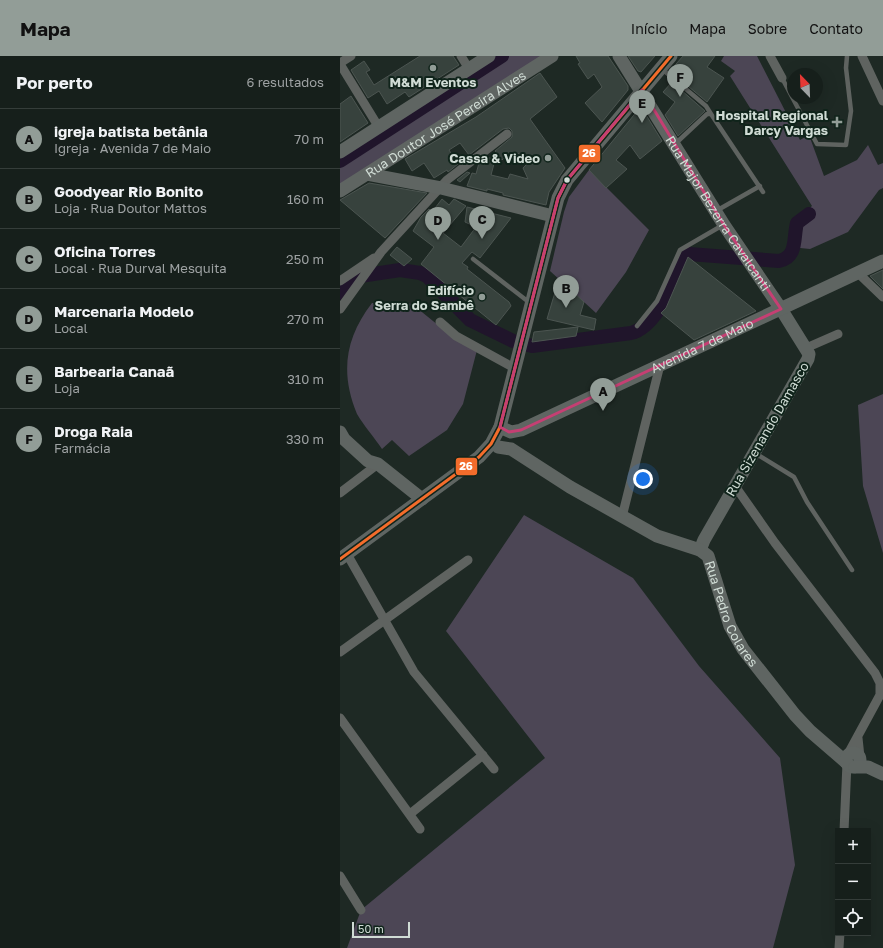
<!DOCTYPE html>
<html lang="pt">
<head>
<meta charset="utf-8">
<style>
	body { margin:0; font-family:"Golos Text",sans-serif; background:#1f2724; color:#f1f3f6 }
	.controls { position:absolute; right:12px; bottom:12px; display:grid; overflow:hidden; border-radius:0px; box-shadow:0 4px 16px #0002 }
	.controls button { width:36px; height:36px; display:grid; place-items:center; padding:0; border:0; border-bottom:1px solid #353d3a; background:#161f1b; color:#f1f3f6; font:20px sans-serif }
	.compass { position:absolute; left:447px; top:12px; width:36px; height:36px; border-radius:50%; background:#161f1b; box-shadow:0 4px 16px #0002; rotate:337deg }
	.scale { position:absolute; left:12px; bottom:10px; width:58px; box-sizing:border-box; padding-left:4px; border:2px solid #d0dcd5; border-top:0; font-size:11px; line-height:14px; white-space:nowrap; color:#d0dcd5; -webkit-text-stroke:3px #10241b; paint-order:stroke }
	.you { position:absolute; left:303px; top:423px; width:14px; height:14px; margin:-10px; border:3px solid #fff; border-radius:50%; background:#1a73e8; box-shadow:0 0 0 6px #1a73e833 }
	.badge { display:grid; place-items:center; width:26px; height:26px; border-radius:50%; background:#929d97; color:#111; font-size:13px; font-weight:700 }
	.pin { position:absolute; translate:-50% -33px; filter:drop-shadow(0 1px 2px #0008) }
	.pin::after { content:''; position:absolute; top:21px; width:14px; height:12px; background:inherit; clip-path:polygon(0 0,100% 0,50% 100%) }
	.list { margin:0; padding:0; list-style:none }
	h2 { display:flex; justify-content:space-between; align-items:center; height:52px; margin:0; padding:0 16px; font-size:17px }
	h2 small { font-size:13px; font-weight:400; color:#9ea2a3 }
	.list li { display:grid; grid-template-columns:26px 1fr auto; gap:12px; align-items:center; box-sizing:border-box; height:60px; padding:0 16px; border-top:1px solid #353d3a }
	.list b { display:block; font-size:15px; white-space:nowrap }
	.list p { margin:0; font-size:13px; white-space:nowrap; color:#9ea2a3 }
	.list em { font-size:13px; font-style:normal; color:#9ea2a3 }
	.icon { flex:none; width:22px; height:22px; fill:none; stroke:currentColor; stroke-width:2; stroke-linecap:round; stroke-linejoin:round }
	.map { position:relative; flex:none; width:543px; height:892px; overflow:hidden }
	header { display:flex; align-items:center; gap:24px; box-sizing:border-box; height:56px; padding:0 20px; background:#929d97; color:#111 }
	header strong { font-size:19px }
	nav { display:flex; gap:22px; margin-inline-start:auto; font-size:14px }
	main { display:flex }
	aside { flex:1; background:#161f1b }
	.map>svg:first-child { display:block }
</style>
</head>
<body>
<header>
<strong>Mapa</strong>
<nav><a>Início</a><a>Mapa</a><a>Sobre</a><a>Contato</a></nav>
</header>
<main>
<aside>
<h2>Por perto<small>6 resultados</small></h2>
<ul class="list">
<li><span class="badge">A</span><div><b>igreja batista betânia</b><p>Igreja · Avenida 7 de Maio</p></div><em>70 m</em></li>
<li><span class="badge">B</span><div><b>Goodyear Rio Bonito</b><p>Loja · Rua Doutor Mattos</p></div><em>160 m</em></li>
<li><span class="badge">C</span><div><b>Oficina Torres</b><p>Local · Rua Durval Mesquita</p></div><em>250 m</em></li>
<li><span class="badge">D</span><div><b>Marcenaria Modelo</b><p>Local</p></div><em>270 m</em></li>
<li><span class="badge">E</span><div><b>Barbearia Canaã</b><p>Loja</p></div><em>310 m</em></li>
<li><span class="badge">F</span><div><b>Droga Raia</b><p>Farmácia</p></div><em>330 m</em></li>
</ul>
</aside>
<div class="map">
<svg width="543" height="892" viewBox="0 0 543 892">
	<rect width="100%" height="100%" fill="#1e2924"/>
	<!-- green -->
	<path fill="#4c4655" d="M 162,0 L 204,0 L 0,132 L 0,105 Z
		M 384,0 L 417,0 L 460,84 L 469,79 L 484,120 L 517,104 L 528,89 L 538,109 L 543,107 L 543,132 L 539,134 L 508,176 L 470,193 L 450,191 L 454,166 L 472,150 L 390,20 L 395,15 L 381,5 Z
		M 249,114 L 309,174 L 286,216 L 256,257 L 210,215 L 224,156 L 229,141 Z
		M 61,246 L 72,248 L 114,282 L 137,294 L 123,348 L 107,374 L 69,400 L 52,384 L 42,393 C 34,381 24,370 17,358 C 0,317 5,282 32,247 Z
		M 543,338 L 543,497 L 523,430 L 518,349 Z
		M 184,459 L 293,522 L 359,610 L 440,702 L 455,809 L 433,892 L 7,892 L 21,854 L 205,702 L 106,575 Z"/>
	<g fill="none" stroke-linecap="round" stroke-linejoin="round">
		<!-- river -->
		<path stroke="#20152b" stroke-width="14" d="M 0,105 L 162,0
			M 0,237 L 11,225 L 20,220 L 60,214 L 80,217 L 87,220 L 130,264 L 173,285 L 192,290 L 291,277 C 317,271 334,224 346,201 L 349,198 L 439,205 C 458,201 453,182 457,167 L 469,158"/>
	</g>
	<!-- building -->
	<path fill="#37423d" stroke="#4c5551" d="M 80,0 L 113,0 L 119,9 L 69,41 L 65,36 L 47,48 L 39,35 L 28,42 L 11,14 L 24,5 L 30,14 L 26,16 L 34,29 Z
		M 236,0 L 268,0 L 288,30 L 288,34 L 262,66 L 245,47 L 262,31 L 254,18 L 248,23 L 238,8 L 240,7 Z
		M 288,0 L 315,0 L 301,16 L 298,15 Z
		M 343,0 L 375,0 L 367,11 L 384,22 L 367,46 L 330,15 Z
		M 200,17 L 217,41 L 190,63 L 225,112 L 209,136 L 206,149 L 163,139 L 163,137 L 147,133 L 147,135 L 127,130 L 132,117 L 136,118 L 139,107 L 143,108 L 147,101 L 155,104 L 151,119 L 168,123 L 170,118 L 188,123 L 183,112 L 187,108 L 178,97 L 168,105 L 165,101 L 162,104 L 155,95 L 172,81 L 172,75 L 169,72 L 163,73 L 129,99 L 120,87 L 109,94 L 118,108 L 108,116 L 107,114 L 94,122 L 84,107 L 72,115 L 65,103 L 136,61 Z
		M 332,26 L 365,55 L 338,80 L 325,59 L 335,46 L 323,36 Z
		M 11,40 L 28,67 L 0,86 L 0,48 Z
		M 298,54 L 303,54 L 322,85 L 300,103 L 290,89 L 276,104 L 287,113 L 266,132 L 249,114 Z
		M 127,116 L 130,117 L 120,126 L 117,124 Z
		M 29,127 L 87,137 L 45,182 L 0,144 Z
		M 102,143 L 109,149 L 114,143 L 126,150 L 103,177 L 121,191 L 136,171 L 125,166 L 127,151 L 171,162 L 140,202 L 132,196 L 122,207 L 128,211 L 127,213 L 169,246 L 171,250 L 156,269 L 81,208 L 94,191 L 73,175 L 81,161 L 89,153 L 92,156 Z
		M 57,191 L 72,203 L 64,210 L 50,199 Z
		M 348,201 L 416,255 L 354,284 L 321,257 L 326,252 Z
		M 543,214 L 543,233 L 530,220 Z
		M 219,223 L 244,246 L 240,259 L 256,263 L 254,274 L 207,263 Z
		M 238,271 L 236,280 L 192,286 L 194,276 Z"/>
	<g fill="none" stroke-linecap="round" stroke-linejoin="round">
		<!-- lane -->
		<path stroke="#5f6360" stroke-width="4.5" d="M 322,13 L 366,50 L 371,58
			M 442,22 L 477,88 L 506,89 L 511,55 L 506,12 L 507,0
			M 335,88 L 367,58 L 371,58 L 423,136
			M 376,155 L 420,130
			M 133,203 L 190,247
			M 297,270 L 317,245 L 340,194 L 383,169
			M 415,397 L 454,421 L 467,446 L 512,514"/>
		<!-- street -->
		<path stroke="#5f6360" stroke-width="9" d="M 121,0 L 129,13
			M 430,0 L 442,22
			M 522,0 L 543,45
			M 0,7 L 11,0
			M 0,8 L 38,70
			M 518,217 L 543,241
			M 0,225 L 34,202
			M 0,253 L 41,196 L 107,124 L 167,78
			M 100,266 L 116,280 L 176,313
			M 466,292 L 498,278
			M 395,430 L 435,487 L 535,617 L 540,627 L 540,639 L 508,698
			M 0,437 L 38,408
			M 282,461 L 320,309
			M 7,498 L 74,616 L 154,713
			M 0,596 L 128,504
			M 0,662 L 80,773
			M 518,682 L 520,701
			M 70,758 L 143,699
			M 504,775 L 507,707
			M 0,820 L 21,854
			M 499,892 L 500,877"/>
		<!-- secondary -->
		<g stroke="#5f6562" stroke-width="13">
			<path id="s1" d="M 279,0 L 384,169 L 441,253 L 469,298 L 468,303 L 364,484 L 360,494"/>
			<path d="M 0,96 L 149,0"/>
			<path d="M 27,118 L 101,132 L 213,160"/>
			<path id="s2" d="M 0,135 L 212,0"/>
			<path id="s3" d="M 160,371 L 171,376 L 181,374 L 543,205"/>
			<path d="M 0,376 L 4,383 L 28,405 L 38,408 L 82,443"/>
			<path id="s4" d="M 158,391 L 171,393 L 230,431 L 317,480 L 360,494 L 368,500 L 390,570 L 403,593 L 455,659 L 470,675 L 507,707"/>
			<path d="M 0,503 L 139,401 L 151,388 L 160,371 L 218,142 L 227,124 L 331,0"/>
			<circle cx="513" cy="704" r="7"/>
			<path d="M 515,711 L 528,711 L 543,718"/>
		</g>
		<!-- bus-1 casing -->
		<g stroke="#10241b" stroke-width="6">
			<path id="bus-1" d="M 0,503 L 139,401 L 151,388 L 160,371 L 218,142 L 227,124 L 331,0"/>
		</g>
		<!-- bus-1 -->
		<use href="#bus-1" stroke="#f36c2b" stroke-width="3"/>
	</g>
	<!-- marked area -->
	<path fill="none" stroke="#c53f73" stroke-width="3" stroke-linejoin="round" d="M 302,34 L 384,169 L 441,253 L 181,374 L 169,376 L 160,371 L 218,142 L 227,124 Z"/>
	<!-- markers -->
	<g fill="#929d97" stroke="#10241b" stroke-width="1.5">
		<circle cx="93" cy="12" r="4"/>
		<path d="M495 60h4v4h4v4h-4v4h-4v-4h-4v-4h4z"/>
		<circle cx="208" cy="102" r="4"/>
		<circle cx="142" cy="241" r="4"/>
	</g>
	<circle fill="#d0dcd5" stroke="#10241b" stroke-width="1.5" cx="227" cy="124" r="3.5"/>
	<g text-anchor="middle" stroke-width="4" stroke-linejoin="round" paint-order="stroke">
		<!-- poi labels -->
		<g font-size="13" font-weight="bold" fill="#d0dcd5" stroke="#10241b" text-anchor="end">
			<text x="93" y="31" text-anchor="middle">M&amp;M Eventos</text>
			<text x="488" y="64">Hospital Regional<tspan x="488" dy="15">Darcy Vargas</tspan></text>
			<text x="200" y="107">Cassa &amp; Video</text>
			<text x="134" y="239">Edifício<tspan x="134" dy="15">Serra do Sambê</tspan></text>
		</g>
		<!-- street labels -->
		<g font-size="13" fill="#d0dcd5" stroke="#10241b">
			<text dy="5" stroke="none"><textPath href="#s2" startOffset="125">Rua Doutor José Pereira Alves</textPath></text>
			<text dy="5" stroke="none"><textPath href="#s1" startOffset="186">Rua Major Bezerra Cavalcanti</textPath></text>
			<text dy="5" stroke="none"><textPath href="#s3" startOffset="222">Avenida 7 de Maio</textPath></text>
			<text transform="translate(427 373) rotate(-60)" y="5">Rua Sizenando Damasco</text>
			<text dy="5" stroke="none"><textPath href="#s4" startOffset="301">Rua Pedro Colares</textPath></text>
		</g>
	</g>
	<g stroke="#10241b" stroke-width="1.5">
		<rect x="238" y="88" width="23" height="19" rx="4" fill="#f36c2b"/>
		<rect x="115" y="401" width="23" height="19" rx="4" fill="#f36c2b"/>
	</g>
	<g font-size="11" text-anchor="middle" font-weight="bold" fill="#fff">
		<text x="249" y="101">26</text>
		<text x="126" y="414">26</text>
	</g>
</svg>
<div class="controls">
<button>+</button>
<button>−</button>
<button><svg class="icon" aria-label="locate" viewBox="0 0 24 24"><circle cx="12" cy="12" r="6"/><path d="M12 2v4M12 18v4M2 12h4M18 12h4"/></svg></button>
</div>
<svg class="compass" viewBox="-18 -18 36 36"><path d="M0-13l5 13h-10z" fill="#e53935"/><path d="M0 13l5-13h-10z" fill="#9ea2a3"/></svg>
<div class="scale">50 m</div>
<div class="you"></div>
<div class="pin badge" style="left:263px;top:355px">A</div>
<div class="pin badge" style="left:226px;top:252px">B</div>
<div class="pin badge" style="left:142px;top:183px">C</div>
<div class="pin badge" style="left:98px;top:184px">D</div>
<div class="pin badge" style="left:302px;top:67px">E</div>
<div class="pin badge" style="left:340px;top:41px">F</div>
</div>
</main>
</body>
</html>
